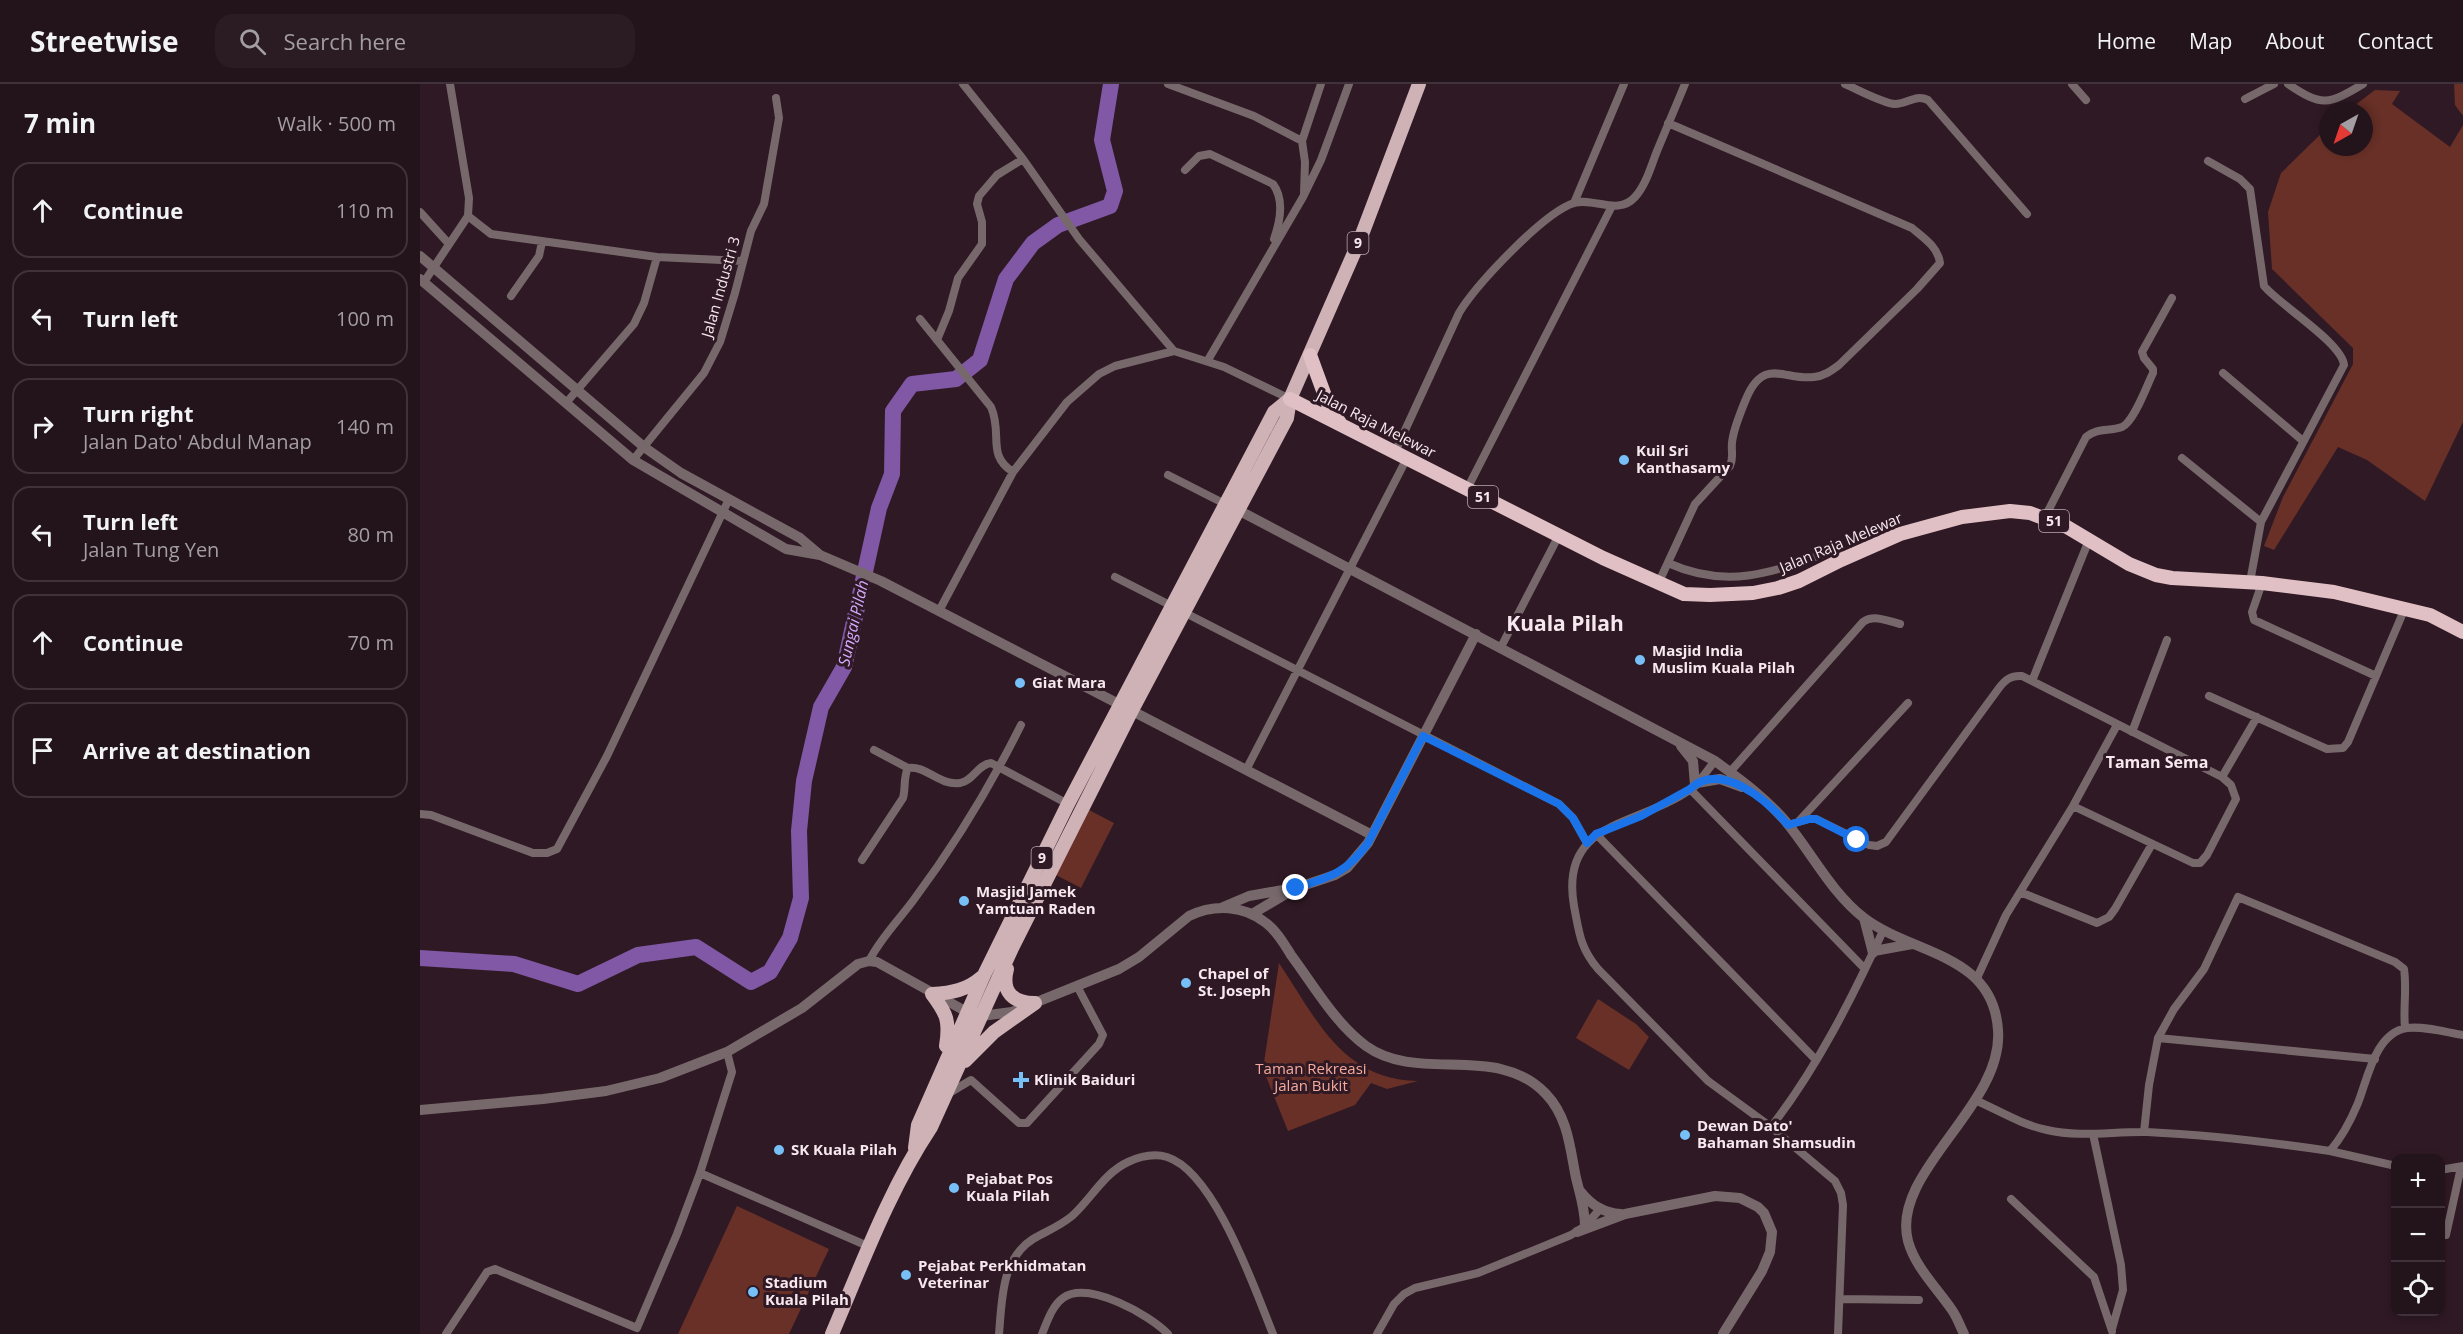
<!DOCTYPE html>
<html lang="en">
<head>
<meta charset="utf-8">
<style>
	body { margin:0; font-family:"Open Sans",sans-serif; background:#2b1c24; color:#f1f3f6 }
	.controls { position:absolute; right:18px; bottom:18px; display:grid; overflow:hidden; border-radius:12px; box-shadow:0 3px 9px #0003 }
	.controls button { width:54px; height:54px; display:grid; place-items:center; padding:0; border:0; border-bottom:2px solid #40323a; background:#23131b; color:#f1f3f6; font:30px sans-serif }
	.compass { position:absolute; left:1899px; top:18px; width:54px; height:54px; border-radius:50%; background:#23131b; box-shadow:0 3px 9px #0003; rotate:220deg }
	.stop { position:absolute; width:18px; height:18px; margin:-14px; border:4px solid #1a73e8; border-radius:50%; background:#fff }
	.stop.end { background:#1a73e8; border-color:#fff; box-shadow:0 2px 6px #0008 }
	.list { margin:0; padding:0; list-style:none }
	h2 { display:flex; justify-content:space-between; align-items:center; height:78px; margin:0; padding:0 24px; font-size:26px }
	h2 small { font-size:20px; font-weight:400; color:#a39ea3 }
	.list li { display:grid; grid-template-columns:39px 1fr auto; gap:18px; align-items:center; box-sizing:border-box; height:96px; margin:0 12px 12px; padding:0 12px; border:2px solid #40323a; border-radius:18px }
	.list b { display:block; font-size:22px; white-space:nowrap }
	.list p { margin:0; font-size:20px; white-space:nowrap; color:#a39ea3 }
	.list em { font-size:20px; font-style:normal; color:#a39ea3 }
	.icon { flex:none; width:33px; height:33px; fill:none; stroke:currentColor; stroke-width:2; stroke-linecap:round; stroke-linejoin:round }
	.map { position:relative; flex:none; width:2043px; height:1250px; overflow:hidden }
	header { display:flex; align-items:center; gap:36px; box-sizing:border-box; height:84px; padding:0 30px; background:#23131b; border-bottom:2px solid #40323a }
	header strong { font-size:28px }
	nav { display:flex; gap:33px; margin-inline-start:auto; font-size:21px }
	.search { width:420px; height:54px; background:#2b1c24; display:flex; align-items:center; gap:15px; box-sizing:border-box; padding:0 21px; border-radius:18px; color:#a39ea3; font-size:22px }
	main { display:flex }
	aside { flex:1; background:#23131b }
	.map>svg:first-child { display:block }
</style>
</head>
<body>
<header>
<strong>Streetwise</strong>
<div class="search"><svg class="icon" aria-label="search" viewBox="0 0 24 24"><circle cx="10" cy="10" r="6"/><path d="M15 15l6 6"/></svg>Search here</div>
<nav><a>Home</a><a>Map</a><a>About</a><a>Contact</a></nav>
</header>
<main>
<aside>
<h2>7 min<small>Walk · 500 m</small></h2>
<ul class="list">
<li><svg class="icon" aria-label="ahead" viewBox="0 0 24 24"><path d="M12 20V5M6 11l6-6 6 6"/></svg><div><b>Continue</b></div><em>110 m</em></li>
<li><svg class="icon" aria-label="left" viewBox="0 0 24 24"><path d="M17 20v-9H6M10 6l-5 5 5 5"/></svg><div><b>Turn left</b></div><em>100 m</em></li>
<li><svg class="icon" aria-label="right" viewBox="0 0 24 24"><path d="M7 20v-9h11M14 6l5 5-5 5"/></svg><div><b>Turn right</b><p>Jalan Dato' Abdul Manap</p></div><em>140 m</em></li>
<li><svg class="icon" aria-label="left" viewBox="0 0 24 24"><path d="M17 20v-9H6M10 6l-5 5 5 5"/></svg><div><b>Turn left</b><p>Jalan Tung Yen</p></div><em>80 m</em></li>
<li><svg class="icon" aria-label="ahead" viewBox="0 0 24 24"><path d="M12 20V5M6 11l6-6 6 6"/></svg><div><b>Continue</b></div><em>70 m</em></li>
<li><svg class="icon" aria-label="arrive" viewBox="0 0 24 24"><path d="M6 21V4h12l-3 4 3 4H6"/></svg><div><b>Arrive at destination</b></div></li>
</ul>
</aside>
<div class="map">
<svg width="2043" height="1250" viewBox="0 0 2043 1250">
	<rect width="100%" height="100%" fill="#2f1924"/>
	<!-- green -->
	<path fill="#683027" d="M 2034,0 L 2043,0 L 2043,32 L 2035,21 Z
		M 1955,6 L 1980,7 L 1972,20 L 2030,63 L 2043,41 L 2043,338 L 2005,417 L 1947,376 L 1918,363 L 1854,466 L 1844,462 L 1863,413 L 1933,280 L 1933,264 L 1852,185 L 1848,128 L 1861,89 L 1908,43 L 1908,63 L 1944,63 L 1944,27 L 1927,27 Z
		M 669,726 L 694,739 L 661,804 L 636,791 Z
		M 859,879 C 896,934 922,996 998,997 L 967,1005 L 951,999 L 935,1021 L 868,1047 L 843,985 Z
		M 1178,915 L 1216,940 L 1229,953 L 1209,986 L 1156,954 Z
		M 317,1122 L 409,1165 L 369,1250 L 258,1250 Z"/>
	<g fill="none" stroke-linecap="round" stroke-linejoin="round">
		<!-- river -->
		<path stroke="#8058a5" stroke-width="16" d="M 0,874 L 94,880 L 158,900 L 218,871 L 276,863 L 331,898 L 350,888 L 370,854 L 381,814 L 379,747 L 384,697 L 401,623 L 424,583 L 459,424 L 472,390 L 473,327 L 492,300 L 536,295 L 560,276 L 586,195 L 613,159 L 638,141 L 690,122 L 695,107 L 682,56 L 691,0"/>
		<!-- minor -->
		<path stroke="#77696b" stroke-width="8" d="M 543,0 L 603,75 L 659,155 L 754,267
			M 748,0 L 834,32 L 882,57 L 885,78 L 884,110
			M 1425,0 C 1439,6 1462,19 1475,20 C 1488,20 1495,10 1508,16 L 1607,130
			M 1652,0 L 1666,16
			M 1868,0 C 1902,23 1908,21 1943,0
			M 1825,15 L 1854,0
			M 882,57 L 901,0
			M 1788,77 L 1820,95 L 1830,105 L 1844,202 C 1861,222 1922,259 1924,281 L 1841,438 L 1830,498
			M 765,86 L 779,72 L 790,70 L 853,100 C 865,116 860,138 854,155
			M 1154,119 L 1204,0
			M 0,128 L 29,160
			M 48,132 L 71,150 L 237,173 L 323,177
			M 4,198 L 48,132 L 49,114 L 30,0
			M 91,212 L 119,172 L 122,158
			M 500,235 L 571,323 C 583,350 566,371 593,388
			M 517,256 L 529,227 L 538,194 L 562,160 L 562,138 L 557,120 L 559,112 L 577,91 L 603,75
			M 788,276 L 883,113 L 901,76 L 929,0
			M 1803,289 L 1883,357
			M 146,319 L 214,240 L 224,219 L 237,173
			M 975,368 L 1039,229 C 1056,201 1123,129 1154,119 C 1174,113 1198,132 1215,113 C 1226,101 1231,82 1237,67 C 1246,45 1256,22 1265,0
			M 1762,374 L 1841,438
			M 213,376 L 284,289 L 300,258 L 315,209 L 331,147 L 344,120 L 359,34 L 356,14
			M 748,391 L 809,422
			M 1047,405 L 1192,122
			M 1625,433 L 1666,353 C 1678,343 1689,348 1702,343 C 1714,338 1727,301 1733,289 L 1733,285 L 1724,274 L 1722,268 L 1752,214
			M 1248,479 C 1310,507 1356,487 1417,465 L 1421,476
			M 695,493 L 1139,720 L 1153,734 L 1167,759
			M 1842,499 L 1832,528 L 1834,536 L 1956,592
			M 1238,500 L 1275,420 L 1310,382 C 1314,373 1311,368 1312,359 C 1313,346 1321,327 1326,315 C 1344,272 1365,297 1394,293 C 1404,292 1411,287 1419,281 L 1497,205 L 1520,179 C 1518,163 1504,154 1492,144 L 1248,39
			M 519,527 L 593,388 L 647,318 L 679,290 L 695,282 L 754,267 L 804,283 L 870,315
			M 1081,563 L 1139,451
			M 1612,597 L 1669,456
			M 1789,612 L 1907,665 L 1923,664 L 1928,658 L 1985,524
			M 1712,648 L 1747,556
			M 454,666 L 488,684
			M 1295,677 C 1287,686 1280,698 1271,705 C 1218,743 1139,735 1154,822 C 1159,848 1160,864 1178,885 L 1288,997 L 1351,1043 L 1415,1097 L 1421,1109 L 1423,1121 L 1418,1250
			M 826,686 L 987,374
			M 1310,688 L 1443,538 C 1454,530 1468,537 1480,540
			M 1802,693 L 1837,633
			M 1270,705 L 1445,885
			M 0,730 L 11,731 L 113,769 L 127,769 L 137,765 L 187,672 L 309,415
			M 1379,737 L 1488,619
			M 1368,741 L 1389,735 L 1396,735 L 1449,761 L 1457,762 L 1466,758 L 1579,604 C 1585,596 1591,591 1602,592 L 1802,693 L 1811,701 L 1816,715 L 1787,771 L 1780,779 L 1773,779 L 1653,722
			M 1176,750 L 1396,976
			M 442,776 L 483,714 C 486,703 483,694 488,684 C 506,681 519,702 540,699 C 553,697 558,680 571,679 L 648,720
			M 1600,808 L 1677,839 L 1689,833 L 1695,825 L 1732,760
			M 449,877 C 461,853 480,835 495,814 C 536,759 571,701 601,641
			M 1557,894 L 1586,831 L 1653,722 L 1697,641
			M 1738,954 L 1754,925 L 1784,885 L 1818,813 L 1975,878 L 1984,885 C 1987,905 1983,924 1985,944
			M 526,1011 L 551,996 L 599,1039 L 607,1039 L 679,960 L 683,951 L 657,902
			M 1555,1016 C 1578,1026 1602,1041 1627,1046 C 1660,1054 1694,1047 1727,1048 C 1789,1051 1849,1058 1910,1067 C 1922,1053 1931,1036 1938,1019 C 1948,994 1955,949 1987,944 C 2005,942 2025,948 2043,951
			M 1351,1043 C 1397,984 1432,914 1463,847
			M 1724,1048 L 1729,1001 L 1738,954 L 1955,975
			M 1673,1050 L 1701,1181 L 1703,1206 L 1692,1245
			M 1910,1067 L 1976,1082
			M 2020,1086 L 2043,1082
			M 280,1089 L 450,1163
			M 1591,1115 L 1674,1193 L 1692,1247
			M 2026,1151 L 2041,1083
			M 1420,1215 L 1499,1216
			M 26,1250 L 67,1188 L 75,1185 L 217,1244 L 257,1150 L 280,1089 L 312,988 L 307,968
			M 579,1250 C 582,1217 581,1175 613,1155 C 627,1147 640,1142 652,1132 C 671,1115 684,1089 708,1078 C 721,1072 733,1069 747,1073 C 795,1088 835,1206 853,1250
			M 622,1250 C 627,1238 632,1222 643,1214 C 668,1196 730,1231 748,1250
			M 957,1250 L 974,1220 L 984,1210 L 995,1204 L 1058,1189 L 1151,1151 L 1165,1142 L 1180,1125"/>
		<!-- tertiary -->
		<path stroke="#77696b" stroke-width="10" d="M 0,172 L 224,363 L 261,389 L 380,454 L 400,471
			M 0,195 L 213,376 L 366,465 L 400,471 L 461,497 L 952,751
			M 818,426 L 1295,677 C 1321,696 1346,714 1367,739 C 1393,771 1411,808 1444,834 C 1493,871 1573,869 1578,946 C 1584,1022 1470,1088 1488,1157 C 1495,1183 1517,1204 1532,1226 C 1537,1233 1540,1242 1544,1250
			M 1261,662 L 1273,677 L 1275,701
			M 1277,699 L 1300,695 L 1322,703
			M 803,823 L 829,812 L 868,805
			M 832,830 L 876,804 L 915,791 L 927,784 L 948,759 L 1056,550
			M 1444,834 L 1453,869
			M 1454,867 L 1492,860
			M 0,1026 L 123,1015 L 186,1007 L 240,994 L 307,968 L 382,924 L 438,880 L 449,877 L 457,878 L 547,928 L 561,932 L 592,928 L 699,885 L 719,873 L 769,832 C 794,820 824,821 846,839 C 857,847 864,860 871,871 C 894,902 915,939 946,962 C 999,1000 1077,958 1126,1010 C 1148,1033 1150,1064 1156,1094 C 1160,1110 1165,1125 1165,1142
			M 1161,1108 C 1171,1121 1184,1129 1201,1130
			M 1157,1148 L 1205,1130 L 1295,1112 L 1320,1114 L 1338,1123 L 1344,1129 L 1352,1148 L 1350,1168 L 1342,1187 L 1303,1250"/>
		<!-- primary -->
		<path stroke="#ceb2b5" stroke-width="14" d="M 587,885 C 581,908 593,919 615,919
			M 512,910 C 527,930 530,937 526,962
			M 512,910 C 532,909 547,906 562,893
			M 545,977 L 574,948 L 615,919
			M 495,1064 L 498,1041 L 564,891 L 648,720 L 854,328 L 870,315
			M 412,1250 C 442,1180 469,1106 511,1043 L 592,864 L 712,626 L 867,334 L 870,315 L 941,153 L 999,0"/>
		<!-- trunk -->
		<path stroke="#e0c0c4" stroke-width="14" d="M 890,271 L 909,323 L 920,339
			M 870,315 L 1183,474 L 1264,510 L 1290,511 L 1333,509 L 1358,504 L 1379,497 L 1421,476 L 1480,450 L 1542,433 L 1590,427 L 1610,429 L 1647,443 L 1709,480 L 1736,491 L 1752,494 L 1842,499 L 1914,508 L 2010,531 L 2043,548"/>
	</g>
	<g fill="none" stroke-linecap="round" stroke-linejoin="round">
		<!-- route -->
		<path stroke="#1a73e8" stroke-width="8" d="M 876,804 C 912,792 925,790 948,759 L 1003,652 L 1139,720 L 1153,734 L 1167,759 L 1176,750 L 1221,732 L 1270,705 C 1301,676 1348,717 1368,741 L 1389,735 L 1396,735 L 1437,756"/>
	</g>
	<!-- markers -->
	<g fill="#77bff7" stroke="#2f1924" stroke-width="2">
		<circle cx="1204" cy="376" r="6"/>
		<circle cx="1220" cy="576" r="6"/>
		<circle cx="600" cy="599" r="6"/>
		<circle cx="544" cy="817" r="6"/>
		<circle cx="766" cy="899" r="6"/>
		<path d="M598 987h6v6h6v6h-6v6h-6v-6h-6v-6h6z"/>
		<circle cx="1265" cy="1051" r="6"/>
		<circle cx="359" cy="1066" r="6"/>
		<circle cx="534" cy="1104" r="6"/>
		<circle cx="486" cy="1191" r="6"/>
		<circle cx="333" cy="1208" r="6"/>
	</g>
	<g text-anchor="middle" stroke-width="6" stroke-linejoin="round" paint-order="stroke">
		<!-- shield labels -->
		<g fill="#2f1924" stroke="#bbaab2" stroke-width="1.5">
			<rect x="927.5" y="148" width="21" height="22" rx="4.5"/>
			<rect x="1048" y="402" width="30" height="22" rx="4.5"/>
			<rect x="1619" y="426" width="30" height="22" rx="4.5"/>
			<rect x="611.5" y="763" width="21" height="22" rx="4.5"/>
		</g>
		<g font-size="14" font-weight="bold" fill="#f7e8ef">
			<text x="938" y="164">9</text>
			<text x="1063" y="418">51</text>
			<text x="1634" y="442">51</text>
			<text x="622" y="779">9</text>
		</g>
		<!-- street labels -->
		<g font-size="15" fill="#f7e8ef" stroke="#2f1924">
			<text transform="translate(301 203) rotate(-74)" y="5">Jalan Industri 3</text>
			<text transform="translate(956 340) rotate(27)" y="5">Jalan Raja Melewar</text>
			<text transform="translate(1421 459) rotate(-23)" y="5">Jalan Raja Melewar</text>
		</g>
		<!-- poi labels -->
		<g font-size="15" font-weight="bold" fill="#f7e8ef" stroke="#2f1924" text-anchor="start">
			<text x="1216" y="372">Kuil Sri<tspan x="1216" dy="17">Kanthasamy</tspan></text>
			<text x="1232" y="572">Masjid India<tspan x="1232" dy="17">Muslim Kuala Pilah</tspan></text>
			<text x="612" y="604">Giat Mara</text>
			<text x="556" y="813">Masjid Jamek<tspan x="556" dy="17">Yamtuan Raden</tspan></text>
			<text x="778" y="895">Chapel of<tspan x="778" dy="17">St. Joseph</tspan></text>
			<text x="614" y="1001">Klinik Baiduri</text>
			<text x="1277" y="1047">Dewan Dato'<tspan x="1277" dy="17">Bahaman Shamsudin</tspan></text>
			<text x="371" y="1071">SK Kuala Pilah</text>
			<text x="546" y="1100">Pejabat Pos<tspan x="546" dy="17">Kuala Pilah</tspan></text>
			<text x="498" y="1187">Pejabat Perkhidmatan<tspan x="498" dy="17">Veterinar</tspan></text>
			<text x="345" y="1204">Stadium<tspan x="345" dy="17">Kuala Pilah</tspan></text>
		</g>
		<!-- park labels -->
		<g font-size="15" fill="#f5aa9c" stroke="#2f1924">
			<text x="891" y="990">Taman Rekreasi<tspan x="891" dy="17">Jalan Bukit</tspan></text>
		</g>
		<!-- water labels -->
		<g font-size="16" font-style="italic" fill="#d4abff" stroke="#2f1924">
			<text transform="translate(433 539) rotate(-77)" y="6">Sungai Pilah</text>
		</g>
		<!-- neighbourhood labels -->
		<g font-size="16" font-weight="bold" fill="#f7e8ef" stroke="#2f1924">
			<text x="1737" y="684">Taman Sema</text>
		</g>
		<!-- district labels -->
		<g font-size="21" font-weight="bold" fill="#f7e8ef" stroke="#2f1924">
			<text x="1145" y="547">Kuala Pilah</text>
		</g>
	</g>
</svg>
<div class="controls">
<button>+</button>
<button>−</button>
<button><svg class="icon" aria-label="locate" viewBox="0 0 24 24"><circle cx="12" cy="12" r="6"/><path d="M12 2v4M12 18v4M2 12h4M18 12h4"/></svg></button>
</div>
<svg class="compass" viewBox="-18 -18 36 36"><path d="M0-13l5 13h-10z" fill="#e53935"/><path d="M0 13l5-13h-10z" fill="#a39ea3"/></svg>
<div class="stop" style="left:1437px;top:756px"></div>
<div class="stop end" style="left:876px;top:804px"></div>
</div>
</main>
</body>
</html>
